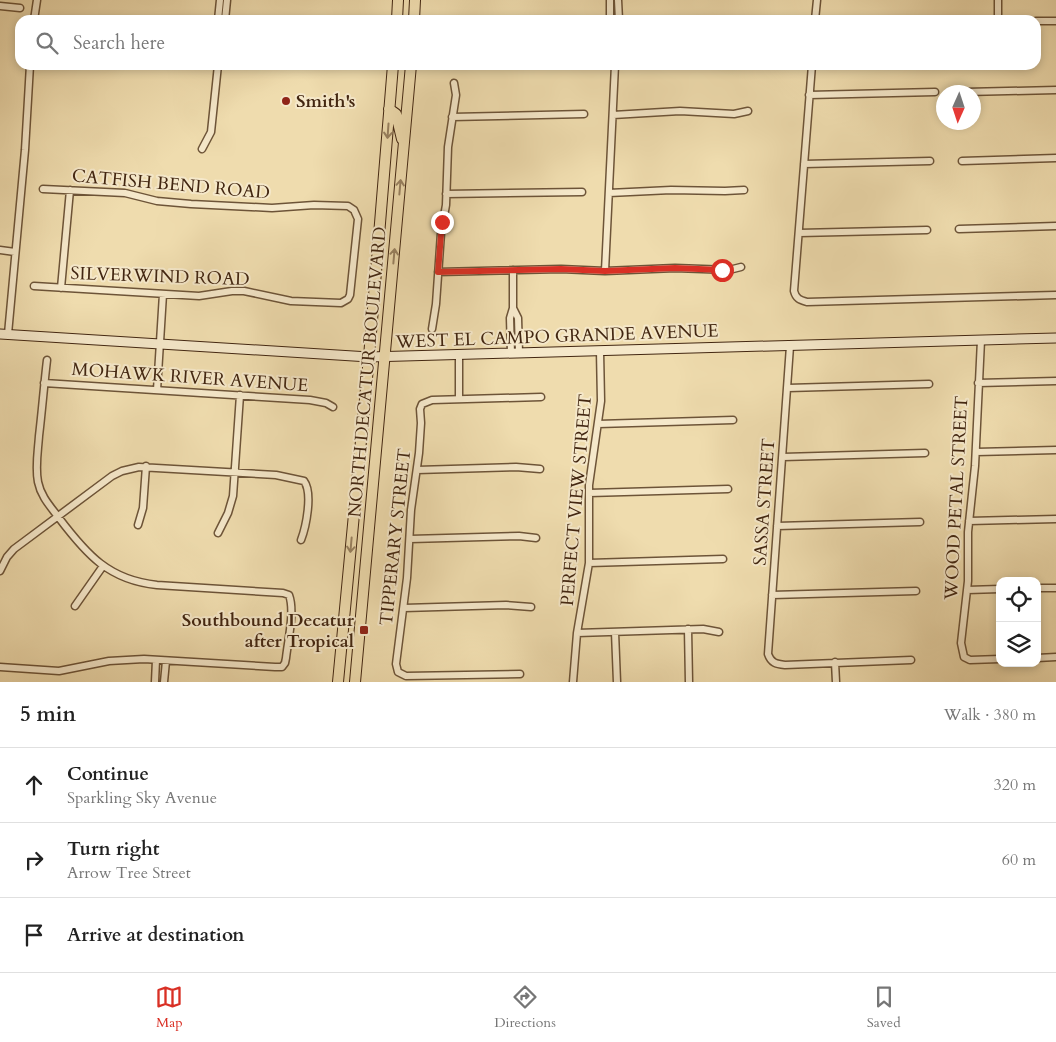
<!DOCTYPE html>
<html lang="en">
<head>
<meta charset="utf-8">
<style>
	body { margin:0; font-family:Cardo,serif; background:#f2f2f2; color:#222 }
	.controls { position:absolute; right:15px; bottom:15px; display:grid; overflow:hidden; border-radius:10px; box-shadow:0 2px 8px #0003 }
	.controls button { width:45px; height:45px; display:grid; place-items:center; padding:0; border:0; border-bottom:1px solid #e0e0e0; background:#fff; color:#222; font:25px sans-serif }
	.compass { position:absolute; left:936px; top:85px; width:45px; height:45px; border-radius:50%; background:#fff; box-shadow:0 2px 8px #0003; rotate:183deg }
	.stop { position:absolute; width:15px; height:15px; margin:-11px; border:4px solid #d93025; border-radius:50%; background:#fff }
	.stop.end { background:#d93025; border-color:#fff; box-shadow:0 1px 5px #0008 }
	.list { margin:0; padding:0; list-style:none }
	h2 { display:flex; justify-content:space-between; align-items:center; height:65px; margin:0; padding:0 20px; font-size:21px }
	h2 small { font-size:16px; font-weight:400; color:#767676 }
	.list li { display:grid; grid-template-columns:32px 1fr auto; gap:15px; align-items:center; box-sizing:border-box; height:75px; padding:0 20px; border-top:1px solid #e0e0e0 }
	.list b { display:block; font-size:19px; white-space:nowrap }
	.list p { margin:0; font-size:16px; white-space:nowrap; color:#767676 }
	.list em { font-size:16px; font-style:normal; color:#767676 }
	.icon { flex:none; width:28px; height:28px; fill:none; stroke:currentColor; stroke-width:2; stroke-linecap:round; stroke-linejoin:round }
	.map { position:relative; flex:none; width:1056px; height:682px; overflow:hidden }
	.search { position:absolute; background:#fff; box-shadow:0 2px 8px #0003; left:15px; right:15px; top:15px; height:55px; display:flex; align-items:center; gap:12px; box-sizing:border-box; padding:0 18px; border-radius:15px; color:#767676; font-size:19px }
	.sheet { height:290px; background:#fff }
	nav { display:flex; justify-content:space-around; align-items:center; box-sizing:border-box; height:70px; border-top:1px solid #e0e0e0; background:#fff; font-size:14px; color:#767676 }
	nav a { display:grid; justify-items:center; gap:2px }
	nav .on { color:#d93025 }
	.map>svg:first-child { display:block }
</style>
</head>
<body>
<div class="map">
<svg width="1056" height="682" viewBox="0 0 1056 682">
	<rect width="100%" height="100%" fill="#efdcae"/>
	<filter id="stains"><feTurbulence type="fractalNoise" baseFrequency=".004" numOctaves="4"/><feColorMatrix values="0 0 0 0 .2 0 0 0 0 .09 0 0 0 0 .02 0 0 0 .5 -.17"/></filter>
	<radialGradient id="worn" r=".72"><stop offset=".6" stop-color="#630" stop-opacity="0"/><stop offset="1" stop-color="#630" stop-opacity=".3"/></radialGradient>
	<g fill="none" stroke-linecap="round" stroke-linejoin="round">
		<!-- street casing -->
		<g stroke="#6d5438" stroke-width="9">
			<path id="street" d="M 610,0 L 610,20
				M 618,0 L 619,20
				M 998,0 L 998,20
				M 0,6 L 20,8
				M 34,20 L 37,0
				M 218,20 L 220,0
				M 225,20 L 227,0
				M 815,20 L 817,0
				M 1036,21 L 1056,21
				M 812,65 L 794,291 C 796,299 800,300 807,302 L 1056,295
				M 966,92 L 1056,90
				M 809,95 L 935,92
				M 613,115 L 680,111 L 734,114 L 748,111
				M 452,117 L 584,114
				M 202,149 L 211,132 L 218,65
				M 962,161 L 1056,158
				M 804,164 L 930,161
				M 609,193 L 671,190 L 725,191 L 744,190
				M 446,194 L 582,192
				M 959,229 L 1056,226
				M 799,233 L 927,230
				M 0,250 L 15,252
				M 605,271 L 615,65
				M 438,272 L 561,269 L 605,271 L 675,268 L 729,270 L 741,267
				M 34,286 L 199,296 L 232,291 L 244,291 L 291,301 L 341,303 L 348,299 L 350,295 L 358,219 L 354,210 L 348,206 L 314,205 L 272,208 L 191,204 L 157,201 L 125,193 L 43,189
				M 61,288 L 70,190
				M 513,308 L 518,318 L 519,353
				M 432,329 L 436,304 L 441,233 L 446,205 L 448,147 L 456,95 L 454,83
				M 8,334 L 25,150 L 30,65
				M 981,340 L 975,466 L 968,532 L 968,581 L 961,643 L 964,657 L 970,660 L 1000,659
				M 790,346 L 768,654 C 771,663 776,664 785,665 L 911,660
				M 511,353 L 510,318 L 513,308 L 513,270
				M 459,355 L 459,399
				M 44,383 L 310,400 L 326,403 L 333,407
				M 978,383 L 1056,381
				M 788,388 L 929,384
				M 157,390 L 163,294
				M 598,424 L 733,420
				M 976,452 L 1056,450
				M 783,457 L 925,453
				M 417,470 L 516,467 L 540,469
				M 589,493 L 728,489
				M 969,521 L 1056,519
				M 138,525 L 143,508 L 146,466
				M 777,526 L 920,522
				M 218,533 L 228,513 L 233,496 L 240,395
				M 410,539 L 519,536 L 536,538
				M 589,563 L 723,559
				M 0,571 L 7,557 L 14,549 L 112,476 L 122,471 L 139,467 L 276,475 L 304,481 C 313,493 306,527 301,540
				M 1037,588 L 1056,588
				M 967,590 L 1000,589
				M 772,595 L 916,591
				M 75,606 L 103,566
				M 404,608 L 506,605 L 531,607
				M 688,629 L 689,682
				M 615,632 L 617,682
				M 577,633 L 703,629 L 719,632
				M 1037,658 L 1056,657
				M 835,662 L 836,682
				M 0,667 L 59,671 L 109,661 L 144,659 L 275,667 L 282,667 L 285,663 L 286,658 C 288,640 295,611 289,595 L 283,593 L 157,585 C 109,580 87,555 59,518 C 51,507 41,497 38,482 C 35,467 38,451 39,436 C 42,411 44,385 47,360
				M 520,674 L 406,676 L 398,672 L 396,664 L 407,578 L 411,510 L 419,453 L 421,423 L 420,409 L 422,404 L 432,400 L 541,397
				M 155,682 L 156,660
				M 164,682 L 166,661
				M 573,682 L 577,633 L 589,563 L 589,485 L 601,401 L 600,351"/>
		</g>
		<!-- secondary casing -->
		<g stroke="#422611" stroke-width="11">
			<path id="secondary" d="M 0,334 L 369,357 L 1056,338"/>
		</g>
		<!-- primary casing -->
		<g stroke="#422611" stroke-width="12">
			<path id="primary" d="M 397,20 L 398,0
				M 414,20 L 415,0
				M 389,109 L 396,114 L 402,139
				M 338,682 L 369,357 L 393,65
				M 355,682 L 411,65"/>
		</g>
		<!-- street -->
		<use href="#street" stroke="#f5e8ca" stroke-width="6"/>
		<!-- secondary -->
		<use href="#secondary" stroke="#f5e8ca" stroke-width="9"/>
		<!-- primary -->
		<use href="#primary" stroke="#efdcae" stroke-width="10"/>
	</g>
	<!-- one-way arrows -->
	<defs><path id="oneway-shaft" d="M-6 0H5M1.5-3L5.5 0L1.5 3" fill="none" stroke-width="1.6" stroke-linecap="round" stroke-linejoin="round" transform="scale(1.25)"/></defs>
	<g stroke="#988160">
		<use href="#oneway-shaft" transform="translate(388 131) rotate(94)"/>
		<use href="#oneway-shaft" transform="translate(400 187) rotate(-85)"/>
		<use href="#oneway-shaft" transform="translate(394 256) rotate(-85)"/>
		<use href="#oneway-shaft" transform="translate(351 545) rotate(95)"/>
	</g>
	<g fill="none" stroke-linecap="round" stroke-linejoin="round">
		<!-- route -->
		<path stroke="#d93025" stroke-width="6" d="M 442,222 L 438,272 L 561,269 L 605,271 L 675,268 L 722,270"/>
	</g>
	<!-- markers -->
	<g fill="#8f2418" stroke="#f5e8ca" stroke-width="2">
		<circle cx="286" cy="101" r="5"/>
		<rect x="359" y="625" width="10" height="10" rx="2.5"/>
	</g>
	<g text-anchor="middle" stroke-width="4" stroke-linejoin="round" paint-order="stroke">
		<!-- poi labels -->
		<g font-size="18" font-weight="bold" fill="#422611" stroke="#f5e8ca" text-anchor="start">
			<text x="296" y="107">Smith's</text>
			<text x="354" y="626" text-anchor="end">Southbound Decatur<tspan x="354" dy="21">after Tropical</tspan></text>
		</g>
		<!-- street labels -->
		<g font-size="18" fill="#422611" stroke="#f5e8ca">
			<text transform="translate(171 184) rotate(5)" y="6">CATFISH BEND ROAD</text>
			<text transform="translate(160 276) rotate(2)" y="6">SILVERWIND ROAD</text>
			<text transform="translate(557 336) rotate(-2)" y="6">WEST EL CAMPO GRANDE AVENUE</text>
			<text transform="translate(367 372) rotate(-85)" y="6">NORTH DECATUR BOULEVARD</text>
			<text transform="translate(190 377) rotate(4)" y="6">MOHAWK RIVER AVENUE</text>
			<text transform="translate(956 498) rotate(-87)" y="6">WOOD PETAL STREET</text>
			<text transform="translate(576 500) rotate(-85)" y="6">PERFECT VIEW STREET</text>
			<text transform="translate(764 502) rotate(-86)" y="6">SASSA STREET</text>
			<text transform="translate(395 537) rotate(-84)" y="6">TIPPERARY STREET</text>
		</g>
	</g>
	<rect width="100%" height="100%" filter="url(#stains)"/>
	<rect width="100%" height="100%" fill="url(#worn)"/>
</svg>
<div class="controls">
<button><svg class="icon" aria-label="locate" viewBox="0 0 24 24"><circle cx="12" cy="12" r="6"/><path d="M12 2v4M12 18v4M2 12h4M18 12h4"/></svg></button>
<button><svg class="icon" aria-label="layers" viewBox="0 0 24 24"><path d="M12 4l9 5-9 5-9-5zM3 14l9 5 9-5"/></svg></button>
</div>
<svg class="compass" viewBox="-18 -18 36 36"><path d="M0-13l5 13h-10z" fill="#e53935"/><path d="M0 13l5-13h-10z" fill="#767676"/></svg>
<div class="stop" style="left:722px;top:270px"></div>
<div class="stop end" style="left:442px;top:222px"></div>
<div class="search"><svg class="icon" aria-label="search" viewBox="0 0 24 24"><circle cx="10" cy="10" r="6"/><path d="M15 15l6 6"/></svg>Search here</div>
</div>
<section class="sheet">
<h2>5 min<small>Walk · 380 m</small></h2>
<ul class="list">
<li><svg class="icon" aria-label="ahead" viewBox="0 0 24 24"><path d="M12 20V5M6 11l6-6 6 6"/></svg><div><b>Continue</b><p>Sparkling Sky Avenue</p></div><em>320 m</em></li>
<li><svg class="icon" aria-label="right" viewBox="0 0 24 24"><path d="M7 20v-9h11M14 6l5 5-5 5"/></svg><div><b>Turn right</b><p>Arrow Tree Street</p></div><em>60 m</em></li>
<li><svg class="icon" aria-label="arrive" viewBox="0 0 24 24"><path d="M6 21V4h12l-3 4 3 4H6"/></svg><div><b>Arrive at destination</b></div></li>
</ul>
</section>
<nav>
<a class="on"><svg class="icon" aria-label="map" viewBox="0 0 24 24"><path d="M3 6l6-2 6 2 6-2v14l-6 2-6-2-6 2zM9 4v14M15 6v14"/></svg>Map</a>
<a><svg class="icon" aria-label="directions" viewBox="0 0 24 24"><path d="M12 3l9 9-9 9-9-9zM9 14v-3h6M13 9l2 2-2 2"/></svg>Directions</a>
<a><svg class="icon" aria-label="saved" viewBox="0 0 24 24"><path d="M7 4h10v16l-5-4-5 4z"/></svg>Saved</a>
</nav>
</body>
</html>
